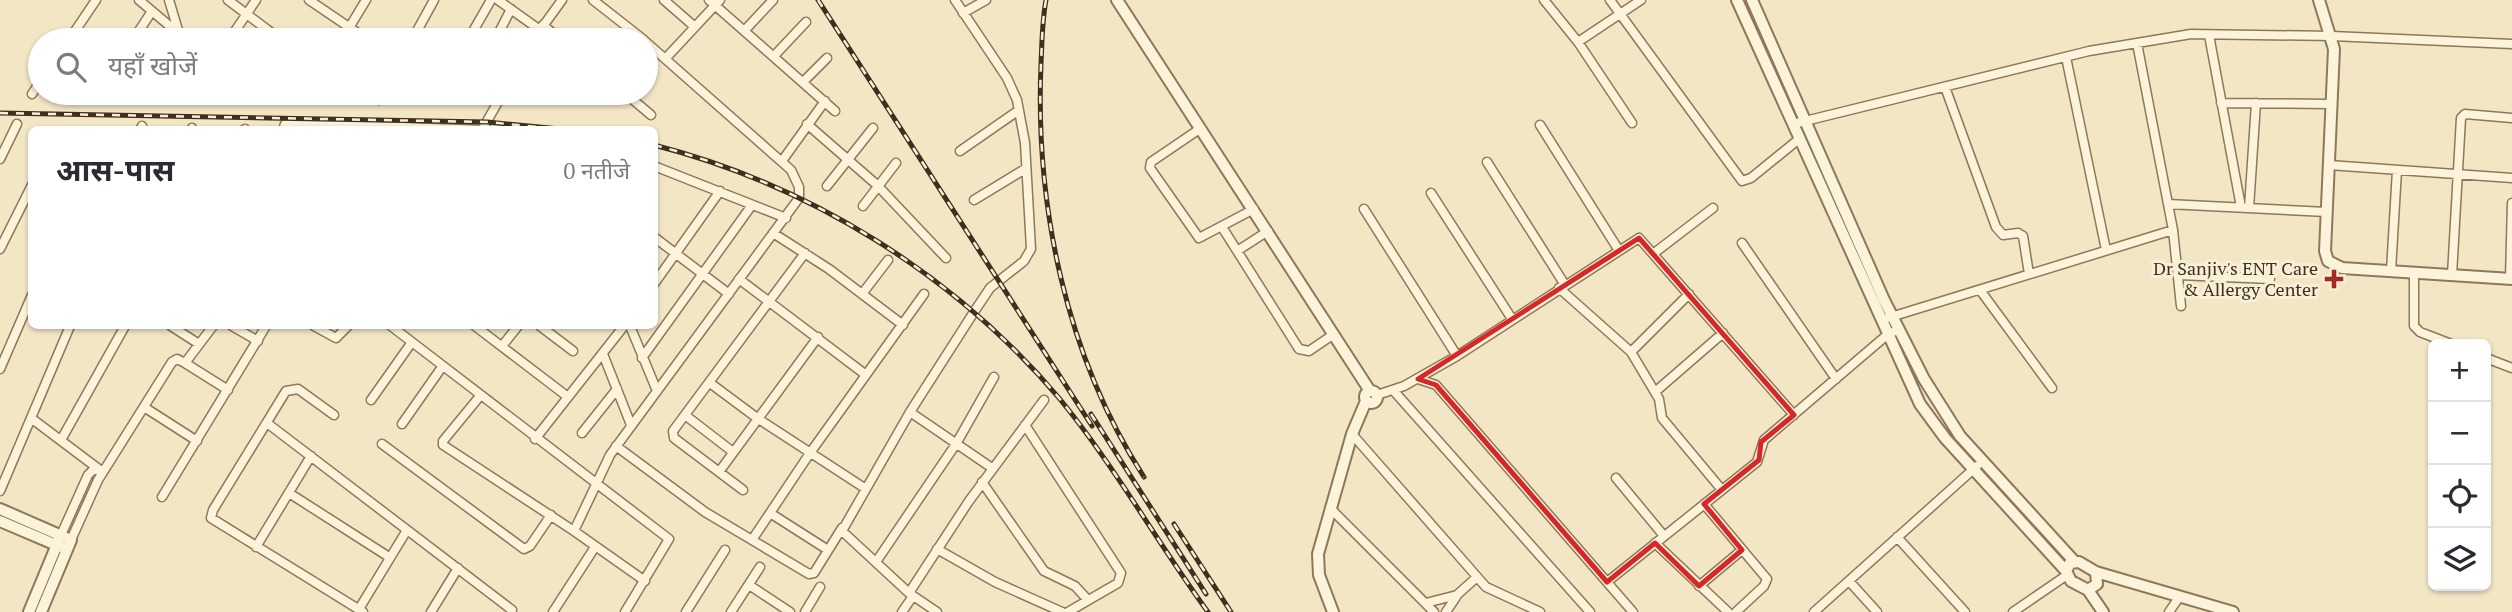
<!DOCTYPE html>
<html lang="hi">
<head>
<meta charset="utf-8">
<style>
	body { margin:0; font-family:"PT Serif","Noto Sans Devanagari",serif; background:#f7f7f7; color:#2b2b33 }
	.controls { position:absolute; right:21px; bottom:21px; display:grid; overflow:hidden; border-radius:10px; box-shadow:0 2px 5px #0004 }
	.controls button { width:63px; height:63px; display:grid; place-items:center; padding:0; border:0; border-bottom:2px solid #e1e1e2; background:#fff; color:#2b2b33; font:35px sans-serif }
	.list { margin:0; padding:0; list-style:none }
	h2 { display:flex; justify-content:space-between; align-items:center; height:91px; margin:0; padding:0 28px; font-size:30px }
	h2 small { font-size:23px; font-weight:400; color:#7c7c81 }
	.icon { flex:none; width:38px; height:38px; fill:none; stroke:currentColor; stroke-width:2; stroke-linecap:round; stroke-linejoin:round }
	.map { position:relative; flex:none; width:2512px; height:612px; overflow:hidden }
	.search { position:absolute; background:#fff; box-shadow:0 2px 5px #0004; left:28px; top:28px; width:630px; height:77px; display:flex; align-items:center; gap:18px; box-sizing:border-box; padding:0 24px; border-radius:38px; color:#7c7c81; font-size:26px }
	.panel { position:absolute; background:#fff; box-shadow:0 2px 5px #0004; left:28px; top:126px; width:630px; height:203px; border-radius:10px }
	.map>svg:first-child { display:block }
</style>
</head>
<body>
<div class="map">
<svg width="2512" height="612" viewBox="0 0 2512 612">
	<rect width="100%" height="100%" fill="#f2e6c5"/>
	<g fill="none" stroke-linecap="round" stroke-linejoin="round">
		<!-- minor casing -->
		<g stroke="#8f7859" stroke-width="11">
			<path id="minor" d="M 139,0 L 178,33
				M 169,0 L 181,40
				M 228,0 L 281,40
				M 309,0 L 368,40
				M 498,0 L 540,30
				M 593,0 L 644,40
				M 664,0 L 695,27
				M 709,0 L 835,111
				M 1544,0 L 1578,42 L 1632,123
				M 1610,0 L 1742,181 L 1751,178 L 1799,139
				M 963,13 L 986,0
				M 543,25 L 561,40
				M 349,28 L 366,0
				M 745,30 L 773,0
				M 2209,35 L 2241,207
				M 69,40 L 96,0
				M 133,40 L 152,11
				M 229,40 L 256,0
				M 412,40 L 434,0
				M 468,40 L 491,0
				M 495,40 L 511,9
				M 533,40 L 562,0
				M 1578,42 L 1641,0
				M 2137,43 L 2173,230 L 2181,306
				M 774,56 L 806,22
				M 2066,57 L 2106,250
				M 666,58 L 720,0
				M 804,81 L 827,58
				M 1945,87 L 1996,227 L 2003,235 L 2018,233 L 2023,236 L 2029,274
				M 625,93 L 651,115
				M 32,94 L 40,82
				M 270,95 L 271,93
				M 436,97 L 438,93
				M 353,98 L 356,93
				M 379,100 L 383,93
				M 2221,103 L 2332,104
				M 807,124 L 877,185 L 946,258
				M 1793,124 L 2089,51 L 2191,34 L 2332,36 L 2512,44
				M 1540,125 L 1618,249
				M 1201,128 L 1151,162 L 1150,168 L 1199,238 L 1254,209
				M 140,130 L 142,126
				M 191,130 L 192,128
				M 244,130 L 245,129
				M 283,130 L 285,124 L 294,123 L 485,130
				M 482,130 L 503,93
				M 960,151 L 1019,110
				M 0,159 L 17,124
				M 782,161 L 825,101
				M 1487,162 L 1565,285
				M 2329,165 L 2512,178
				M 654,166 L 786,218
				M 827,186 L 873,128
				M 1431,193 L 1512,319
				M 974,200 L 1025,169
				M 2168,204 L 2327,212
				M 863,206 L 896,163
				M 2249,208 L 2256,103
				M 1364,209 L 1457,356
				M 1222,227 L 1299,349 L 1309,351 L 1334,334
				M 773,233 L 829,269 L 903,325
				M 654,237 L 729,294
				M 1742,243 L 1836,379
				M 0,249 L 32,185
				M 1237,251 L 1268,231
				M 1653,254 L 1713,208
				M 2391,271 L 2397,170
				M 2414,272 L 2414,326 L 2420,332 L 2451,344
				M 2179,275 L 2270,279
				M 2452,275 L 2461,118 L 2465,114 L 2512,118
				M 739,279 L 866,375
				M 2510,279 L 2512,203
				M 654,284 L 720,191
				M 1559,288 L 1631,352 L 1659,399 L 1662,418 L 1722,490
				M 1980,290 L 2052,388
				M 862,294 L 888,260
				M 1881,320 L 2173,230
				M 171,326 L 199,344
				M 232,326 L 258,341
				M 314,326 L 336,338 L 348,326
				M 391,326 L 669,539 L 625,612
				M 475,326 L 568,397
				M 540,326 L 573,351
				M 630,326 L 657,391
				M 502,346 L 518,326
				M 1631,352 L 1689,294
				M 603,354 L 631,425
				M 642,358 L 752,205
				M 2486,358 L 2512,368
				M 185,363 L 228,390
				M 0,369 L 32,295
				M 1418,379 L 1436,385 L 1633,612
				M 710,383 L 757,418 L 866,489
				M 1393,390 L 1590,612
				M 1655,392 L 1723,333
				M 1377,395 L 1404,386 L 1457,356 L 1639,238 L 1794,415
				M 480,396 L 443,441 L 443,445 L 574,531
				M 371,400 L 412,342
				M 144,407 L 197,441
				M 910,412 L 992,468
				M 334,415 L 298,389 L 286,391 L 213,510 L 211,518 L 363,612
				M 685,415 L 733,452
				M 31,418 L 100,470
				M 267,423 L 512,610
				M 402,424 L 442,367
				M 1025,425 L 1121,573 L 1118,583 L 1068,612
				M 582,433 L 617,389
				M 1352,434 L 1486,587 L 1540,612
				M 535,439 L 624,326
				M 61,440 L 125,326
				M 382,444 L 524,549 L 530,546 L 551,515
				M 616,446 L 705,512 L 809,574 L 814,573 L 842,528
				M 719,472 L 818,337
				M 1616,478 L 1664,536
				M 982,482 L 1044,571 L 1075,586 L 1087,599
				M 743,490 L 674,438 L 673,431 L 805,253
				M 0,491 L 70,326
				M 289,493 L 389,557
				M 162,497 L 266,326
				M 1704,504 L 1767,579 L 1764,586 L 1736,612
				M 1330,508 L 1434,612
				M 770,513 L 828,550
				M 61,535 L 88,475 L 93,470 L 101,470
				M 1897,537 L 1965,612
				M 71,540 L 98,480 L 172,362 L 177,359 L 185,363 L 213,326
				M 752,540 L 810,453 L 924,294
				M 1655,543 L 1728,612
				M 256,547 L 311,456
				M 937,549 L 995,582 L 1062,612
				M 876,562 L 956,444 L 994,377
				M 645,581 L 574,531 L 610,455 L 799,198 L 799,187 L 791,170 L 646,42
				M 1849,581 L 1877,612
				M 1607,582 L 1757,462 L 1764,440 L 1887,335 L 1899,329
				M 749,585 L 790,612
				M 1699,586 L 1742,550
				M 909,593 L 969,501 L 1044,400
				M 1426,603 L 1457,595
				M 359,609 L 407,530
				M 431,612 L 458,568
				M 553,612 L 595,547
				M 686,612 L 725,550
				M 731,612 L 760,567
				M 805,612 L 820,587
				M 902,612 L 913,596
				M 937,612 L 909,593 L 842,531 L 910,412 L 974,312 L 990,288 L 1024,261 L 1031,249 L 1025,143 L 1017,100 L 1007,78 L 955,0
				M 1446,612 L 1458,594 L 1477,577
				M 1814,612 L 1977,466
				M 2013,612 L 2067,575
				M 2169,612 L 2180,596"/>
		</g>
		<!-- tertiary casing -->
		<g stroke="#8f7859" stroke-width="14">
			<path id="tertiary" d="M 1117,0 L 1370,391
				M 1737,0 L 1920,404 L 1945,438 L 2066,571
				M 1752,0 L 1884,300 L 1924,379 L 1960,436 L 2074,561
				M 2319,0 L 2334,49 L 2325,251 L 2328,261 L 2342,268 L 2512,279
				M1365 397a6 6 0 1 1 12 0a6 6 0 1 1-12 0Z
				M 0,509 L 71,540 L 41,612
				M 0,521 L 61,547
				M 2096,572 L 2097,584 L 2088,590 L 2071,581 L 2066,571 L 2070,563 L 2079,562 L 2096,572 L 2233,612
				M 2088,590 L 2103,612
				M 29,612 L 61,535
				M 1333,612 L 1319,575 L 1318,554 L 1352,434 L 1366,401"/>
		</g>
		<!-- minor -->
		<use href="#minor" stroke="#fbf3da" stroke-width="8"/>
		<!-- tertiary -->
		<use href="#tertiary" stroke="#fbf3da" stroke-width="10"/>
		<!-- rail casing -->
		<g stroke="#3e2f1e" stroke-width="5">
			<path id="rail" d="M 818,0 L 1092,426
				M 1046,0 C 1042,21 1042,43 1041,64 C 1035,206 1066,356 1144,477
				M 0,113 L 487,122 L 570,130
				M 654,145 C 810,185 955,275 1059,398 C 1114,465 1157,542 1208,612
				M 1091,414 L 1206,594
				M 1174,524 L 1231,612"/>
		</g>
		<!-- rail -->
		<use href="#rail" stroke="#f8f0d6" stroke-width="2.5" stroke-dasharray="8" stroke-linecap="butt"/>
	</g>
	<!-- marked area -->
	<path fill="none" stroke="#d62828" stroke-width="5" stroke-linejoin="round" d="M 1639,238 L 1794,415 L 1761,442 L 1759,460 L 1704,504 L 1742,550 L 1699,586 L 1655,543 L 1607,582 L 1436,385 L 1418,379 Z"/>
	<!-- markers -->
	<path fill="#a32924" stroke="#f8f0d6" stroke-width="2.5" d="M2330.5 268.5h7v7h7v7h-7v7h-7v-7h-7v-7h7z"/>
	<g text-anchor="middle" stroke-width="6" stroke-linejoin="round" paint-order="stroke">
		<!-- poi labels -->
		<g font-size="18" fill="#3e2f1e" stroke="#f8f0d6" text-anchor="end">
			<text x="2318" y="275">Dr Sanjiv's ENT Care<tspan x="2318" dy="21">&amp; Allergy Center</tspan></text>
		</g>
	</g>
</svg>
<div class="controls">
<button>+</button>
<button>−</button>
<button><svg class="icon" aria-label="locate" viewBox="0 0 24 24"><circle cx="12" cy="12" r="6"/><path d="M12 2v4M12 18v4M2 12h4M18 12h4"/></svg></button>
<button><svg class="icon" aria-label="layers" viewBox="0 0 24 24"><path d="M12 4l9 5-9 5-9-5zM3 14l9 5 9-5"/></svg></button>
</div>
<div class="search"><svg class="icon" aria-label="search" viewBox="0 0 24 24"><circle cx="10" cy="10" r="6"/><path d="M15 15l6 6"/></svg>यहाँ खोजें</div>
<section class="panel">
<h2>आस-पास<small>0 नतीजे</small></h2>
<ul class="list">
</ul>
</section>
</div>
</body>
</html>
